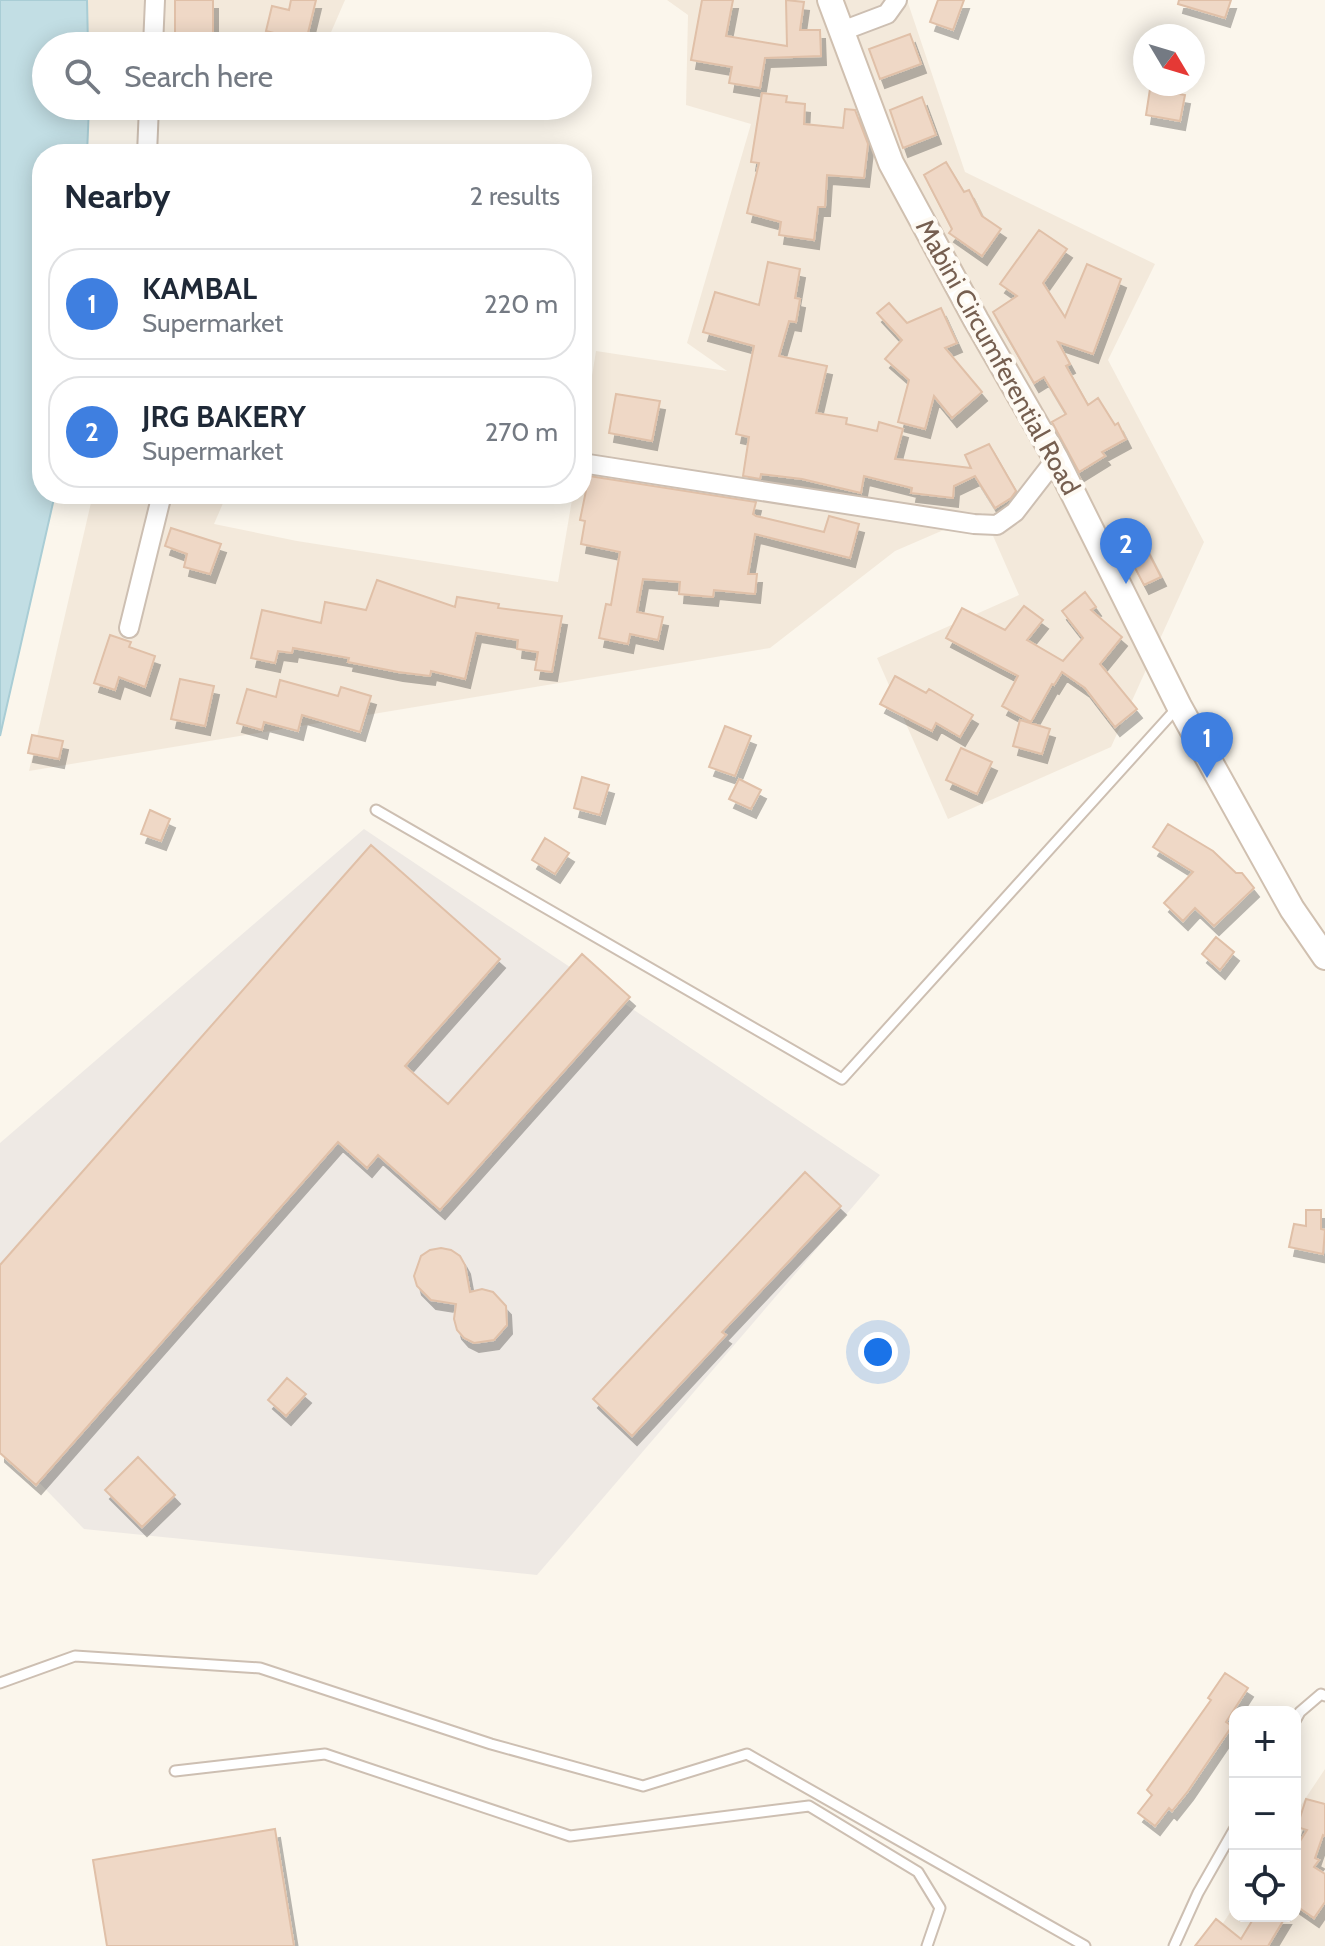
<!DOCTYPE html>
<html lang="en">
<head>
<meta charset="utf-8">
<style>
	body { margin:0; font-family:Cabin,sans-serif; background:#f6f6f7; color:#1f2937 }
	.controls { position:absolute; right:24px; bottom:24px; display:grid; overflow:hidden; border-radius:16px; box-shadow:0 4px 20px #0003 }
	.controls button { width:72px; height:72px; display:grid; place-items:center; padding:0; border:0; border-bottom:2px solid #e0e1e3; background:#fff; color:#1f2937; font:40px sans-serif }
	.compass { position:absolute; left:1133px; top:24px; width:72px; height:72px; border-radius:50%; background:#fff; box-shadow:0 4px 20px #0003; rotate:128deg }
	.you { position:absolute; left:878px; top:1352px; width:28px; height:28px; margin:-20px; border:6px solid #fff; border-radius:50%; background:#1a73e8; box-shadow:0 0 0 12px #1a73e833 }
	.badge { display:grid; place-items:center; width:52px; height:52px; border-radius:50%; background:#734f48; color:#fff; font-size:26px; font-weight:700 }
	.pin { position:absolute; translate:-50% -66px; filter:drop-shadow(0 2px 4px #0008) }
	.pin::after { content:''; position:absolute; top:42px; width:28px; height:24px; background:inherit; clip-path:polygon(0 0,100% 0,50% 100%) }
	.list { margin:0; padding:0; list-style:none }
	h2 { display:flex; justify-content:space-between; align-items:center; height:104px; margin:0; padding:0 32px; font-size:34px }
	h2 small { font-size:26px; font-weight:400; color:#747a83 }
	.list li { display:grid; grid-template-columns:52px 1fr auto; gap:24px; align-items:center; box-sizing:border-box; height:112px; margin:0 16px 16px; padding:0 16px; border:2px solid #e0e1e3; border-radius:32px }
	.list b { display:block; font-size:30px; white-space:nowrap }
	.list p { margin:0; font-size:26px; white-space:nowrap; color:#747a83 }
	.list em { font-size:26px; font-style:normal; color:#747a83 }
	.icon { flex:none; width:44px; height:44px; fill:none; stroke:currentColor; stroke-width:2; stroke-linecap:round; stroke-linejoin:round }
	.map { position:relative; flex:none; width:1325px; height:1946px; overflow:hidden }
	.search { position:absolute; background:#fff; box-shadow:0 4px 20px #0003; left:32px; top:32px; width:560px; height:88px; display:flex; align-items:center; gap:20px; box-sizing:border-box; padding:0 28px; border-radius:44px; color:#747a83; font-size:30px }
	.panel { position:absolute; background:#fff; box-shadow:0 4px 20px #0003; left:32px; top:144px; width:560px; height:360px; border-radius:32px }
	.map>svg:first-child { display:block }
</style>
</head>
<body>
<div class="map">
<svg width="1325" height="1946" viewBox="0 0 1325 1946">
	<defs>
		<filter id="shadow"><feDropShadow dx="5" dy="9" stdDeviation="0" flood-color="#0004"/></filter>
	</defs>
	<rect width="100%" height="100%" fill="#fbf6ec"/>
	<!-- residential -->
	<path fill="#f3e9db" d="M 87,0 L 345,0 L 325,46 L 88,46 Z
		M 667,0 L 907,0 L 965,172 L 1155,264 L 1108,360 L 1204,542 L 1111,747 L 948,819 L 877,658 L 1019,595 L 983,513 L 895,551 L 770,648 L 29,771 L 93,494 L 227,494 L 214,524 L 297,541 L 558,582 L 573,494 L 582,494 L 582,438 L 596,351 L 727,371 L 687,343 L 751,124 L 686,105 L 688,15 Z
		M 1325,1769 L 1325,1946 L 1208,1946 L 1235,1905 L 1235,1916 L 1295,1916 L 1295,1814 Z"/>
	<!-- industrial -->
	<path fill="#eee9e4" d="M 364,829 L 880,1175 L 537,1575 L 84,1529 L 0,1442 L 0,1143 Z"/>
	<!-- water -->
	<path fill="#c2dee4" stroke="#a9cdd5" stroke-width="2" d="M 0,0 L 87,0 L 88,46 L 46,46 L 46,106 L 89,106 L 87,154 L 42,154 L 42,494 L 55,494 L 0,736 Z"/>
	<!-- building -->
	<path fill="#efd8c6" stroke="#e0c0a8" stroke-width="2" filter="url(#shadow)" d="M 175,0 L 213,0 L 213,34 L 175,34 Z
		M 291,0 L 316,0 L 306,41 L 266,31 L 272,6 L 289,10 Z
		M 702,0 L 733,0 L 726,36 L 787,46 L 786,0 L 804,2 L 800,30 L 820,30 L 821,56 L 765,58 L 760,88 L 729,83 L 732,67 L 691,60 Z
		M 938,0 L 964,0 L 953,30 L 930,22 Z
		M 1179,0 L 1231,0 L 1225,18 L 1178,4 Z
		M 910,34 L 921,64 L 880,79 L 869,49 Z
		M 1150,89 L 1185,95 L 1180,121 L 1146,115 Z
		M 762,93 L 787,96 L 786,102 L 805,104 L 804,124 L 843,128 L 845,109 L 855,110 L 868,144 L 864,178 L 827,175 L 825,207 L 818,207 L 814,240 L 779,235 L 781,222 L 747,213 L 759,163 L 751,162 Z
		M 922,97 L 936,135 L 903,148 L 890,110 Z
		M 946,162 L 964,192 L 969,190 L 982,216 L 1001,229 L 982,256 L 949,233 L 952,229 L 924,175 Z
		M 1039,230 L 1067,249 L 1043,283 L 1065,317 L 1087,264 L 1121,279 L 1093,354 L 1058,342 L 1070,364 L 1066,366 L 1088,405 L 1098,398 L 1115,425 L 1118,423 L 1126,439 L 1102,452 L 1105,456 L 1079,472 L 1052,422 L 1066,414 L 1044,377 L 1034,383 L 993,312 L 1017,296 L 1000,284 Z
		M 768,262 L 800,269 L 795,298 L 800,299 L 796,322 L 789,321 L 779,356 L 827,366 L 816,413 L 847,418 L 846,424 L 877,431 L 879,422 L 903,429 L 895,459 L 971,468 L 965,455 L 989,444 L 1016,491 L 1011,498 L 995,508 L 975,476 L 954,486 L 953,498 L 911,493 L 912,488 L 864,476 L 861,493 L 802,479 L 761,474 L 760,479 L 743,476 L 749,437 L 736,434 L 754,346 L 703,332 L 715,292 L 759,305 Z
		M 889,303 L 907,323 L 941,308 L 957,343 L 945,348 L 982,392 L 952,418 L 934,396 L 925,429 L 898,422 L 909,380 L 885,359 L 902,340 L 877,313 Z
		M 616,394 L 660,401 L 652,441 L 609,433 Z
		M 589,476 L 756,502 L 753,514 L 756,516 L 824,532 L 829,516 L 859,524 L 850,558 L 755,534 L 748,574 L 757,574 L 755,594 L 714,590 L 713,597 L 679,594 L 680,582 L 643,579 L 637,612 L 663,617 L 658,640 L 630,634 L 628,644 L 599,638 L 606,604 L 611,605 L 620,552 L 581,544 L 585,521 L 580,520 Z
		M 171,528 L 221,544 L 210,574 L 184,567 L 187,554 L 165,546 Z
		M 1141,538 L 1161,577 L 1144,585 L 1124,547 Z
		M 377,580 L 455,607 L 457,597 L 499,604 L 498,608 L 562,616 L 552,672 L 535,670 L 538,652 L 517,649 L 518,640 L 476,633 L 465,679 L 431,671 L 430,676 L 398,672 L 348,662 L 349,658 L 293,648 L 292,653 L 278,651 L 275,663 L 251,658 L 262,610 L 321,623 L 325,602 L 366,610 Z
		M 1085,592 L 1096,607 L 1091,610 L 1122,637 L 1100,664 L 1137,709 L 1115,727 L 1085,688 L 1062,672 L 1054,685 L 1052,684 L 1031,722 L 1002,706 L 1018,676 L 946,638 L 962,608 L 1005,630 L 1024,606 L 1043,620 L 1027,640 L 1063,661 L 1083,638 L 1062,611 Z
		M 110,635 L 131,642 L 129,647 L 155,656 L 145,687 L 119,677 L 115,690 L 94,683 Z
		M 895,676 L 926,693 L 929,689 L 973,715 L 960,737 L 936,723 L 932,731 L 880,704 Z
		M 180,679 L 214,686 L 205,726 L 171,719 Z
		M 280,680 L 338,696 L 341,687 L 371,696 L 360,732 L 302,715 L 298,731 L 264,722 L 262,730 L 237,723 L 247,689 L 276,697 Z
		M 1020,720 L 1050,729 L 1042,754 L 1013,746 Z
		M 725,726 L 751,736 L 735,776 L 709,767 Z
		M 32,735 L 63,741 L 59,759 L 28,753 Z
		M 961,748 L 992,762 L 977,794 L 946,780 Z
		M 582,777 L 609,785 L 600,815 L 574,808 Z
		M 739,779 L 761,790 L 751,809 L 729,799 Z
		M 150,810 L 170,819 L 161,841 L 141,834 Z
		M 1168,824 L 1213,851 L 1236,873 L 1242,873 L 1254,888 L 1214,926 L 1195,908 L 1183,921 L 1164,903 L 1193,872 L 1153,847 Z
		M 545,838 L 569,853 L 555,874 L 532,860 Z
		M 371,845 L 500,959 L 405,1066 L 448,1104 L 582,954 L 630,997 L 440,1210 L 378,1155 L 367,1168 L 338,1142 L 36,1485 L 0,1453 L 0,1265 Z
		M 1216,937 L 1234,952 L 1220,970 L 1202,954 Z
		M 805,1172 L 841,1206 L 722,1332 L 726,1335 L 632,1436 L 593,1399 Z
		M 1306,1210 L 1321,1210 L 1321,1229 L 1325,1230 L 1323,1254 L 1289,1247 L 1294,1224 L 1306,1226 Z
		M 441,1248 L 451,1250 L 460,1256 L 465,1265 L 470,1292 L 482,1289 L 493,1292 L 506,1306 L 507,1325 L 494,1340 L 474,1343 L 464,1338 L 457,1330 L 454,1319 L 456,1304 L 431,1300 L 417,1286 L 414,1276 L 421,1256 L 430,1250 Z
		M 287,1378 L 306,1394 L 286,1416 L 268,1400 Z
		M 138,1457 L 175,1495 L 142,1527 L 105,1490 Z
		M 1225,1673 L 1248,1688 L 1226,1722 L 1232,1726 L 1188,1791 L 1172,1811 L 1169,1808 L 1155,1826 L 1138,1813 L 1152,1795 L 1147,1790 L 1211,1700 L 1208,1698 Z
		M 1306,1799 L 1325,1804 L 1325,1836 L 1323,1835 L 1315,1858 L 1319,1860 L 1314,1867 L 1325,1874 L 1325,1902 L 1314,1918 L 1295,1905 L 1295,1849 L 1307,1830 L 1297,1827 Z
		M 275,1829 L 294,1946 L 107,1946 L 93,1860 Z
		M 1255,1916 L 1286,1916 L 1268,1946 L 1195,1946 L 1216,1919 L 1241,1939 Z"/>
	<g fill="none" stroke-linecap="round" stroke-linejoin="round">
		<!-- lane casing -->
		<g stroke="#cdbfb2" stroke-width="13">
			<path id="lane" d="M 376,810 L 842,1079 L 1176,709
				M 0,1683 L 75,1656 L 260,1668 L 491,1744 L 643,1786 L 747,1754 L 1085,1946
				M 1295,1721 L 1300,1712 L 1321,1694 L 1325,1696
				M 175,1771 L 325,1754 L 570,1836 L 809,1806 L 918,1872 L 940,1908 L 927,1946
				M 1174,1946 L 1198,1893 L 1235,1828"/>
		</g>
		<!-- street casing -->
		<g stroke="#cdbfb2" stroke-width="22">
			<path id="street" d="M 842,31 L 887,14 L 897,0
				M 153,46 L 155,0
				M 147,154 L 149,106
				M 582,463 L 974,524 L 997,525 L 1015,512 L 1056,459
				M 129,628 L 162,494"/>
		</g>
		<!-- secondary casing -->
		<g stroke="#d0c0b0" stroke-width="28">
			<path id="secondary" d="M 830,0 L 891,163 L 976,320 L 1056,459 L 1179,706 L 1292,909 L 1325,957"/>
		</g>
		<!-- lane -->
		<use href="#lane" stroke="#fff" stroke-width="9"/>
		<!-- street -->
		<use href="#street" stroke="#fff" stroke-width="18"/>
		<!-- secondary -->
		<use href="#secondary" stroke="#fff" stroke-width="24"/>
	</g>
	<g text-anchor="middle" stroke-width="8" stroke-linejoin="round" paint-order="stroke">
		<!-- street labels -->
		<g font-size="26" fill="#765f50" stroke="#fefaf3">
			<text transform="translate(998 357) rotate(61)" y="9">Mabini Circumferential Road</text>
		</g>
	</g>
</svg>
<div class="controls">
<button>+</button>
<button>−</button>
<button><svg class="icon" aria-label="locate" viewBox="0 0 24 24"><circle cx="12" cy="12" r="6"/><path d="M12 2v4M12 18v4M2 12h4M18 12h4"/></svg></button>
</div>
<svg class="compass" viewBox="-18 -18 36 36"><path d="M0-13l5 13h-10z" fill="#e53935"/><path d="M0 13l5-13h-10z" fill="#747a83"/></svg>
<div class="you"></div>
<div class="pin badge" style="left:1207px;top:778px;background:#3f7fe0">1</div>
<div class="pin badge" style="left:1126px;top:584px;background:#3f7fe0">2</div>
<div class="search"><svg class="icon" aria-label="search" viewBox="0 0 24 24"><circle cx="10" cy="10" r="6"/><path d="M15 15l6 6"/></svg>Search here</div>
<section class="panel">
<h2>Nearby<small>2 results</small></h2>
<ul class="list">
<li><span class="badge" style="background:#3f7fe0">1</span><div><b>KAMBAL</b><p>Supermarket</p></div><em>220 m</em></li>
<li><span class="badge" style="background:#3f7fe0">2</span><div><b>JRG BAKERY</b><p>Supermarket</p></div><em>270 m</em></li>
</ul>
</section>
</div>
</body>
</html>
